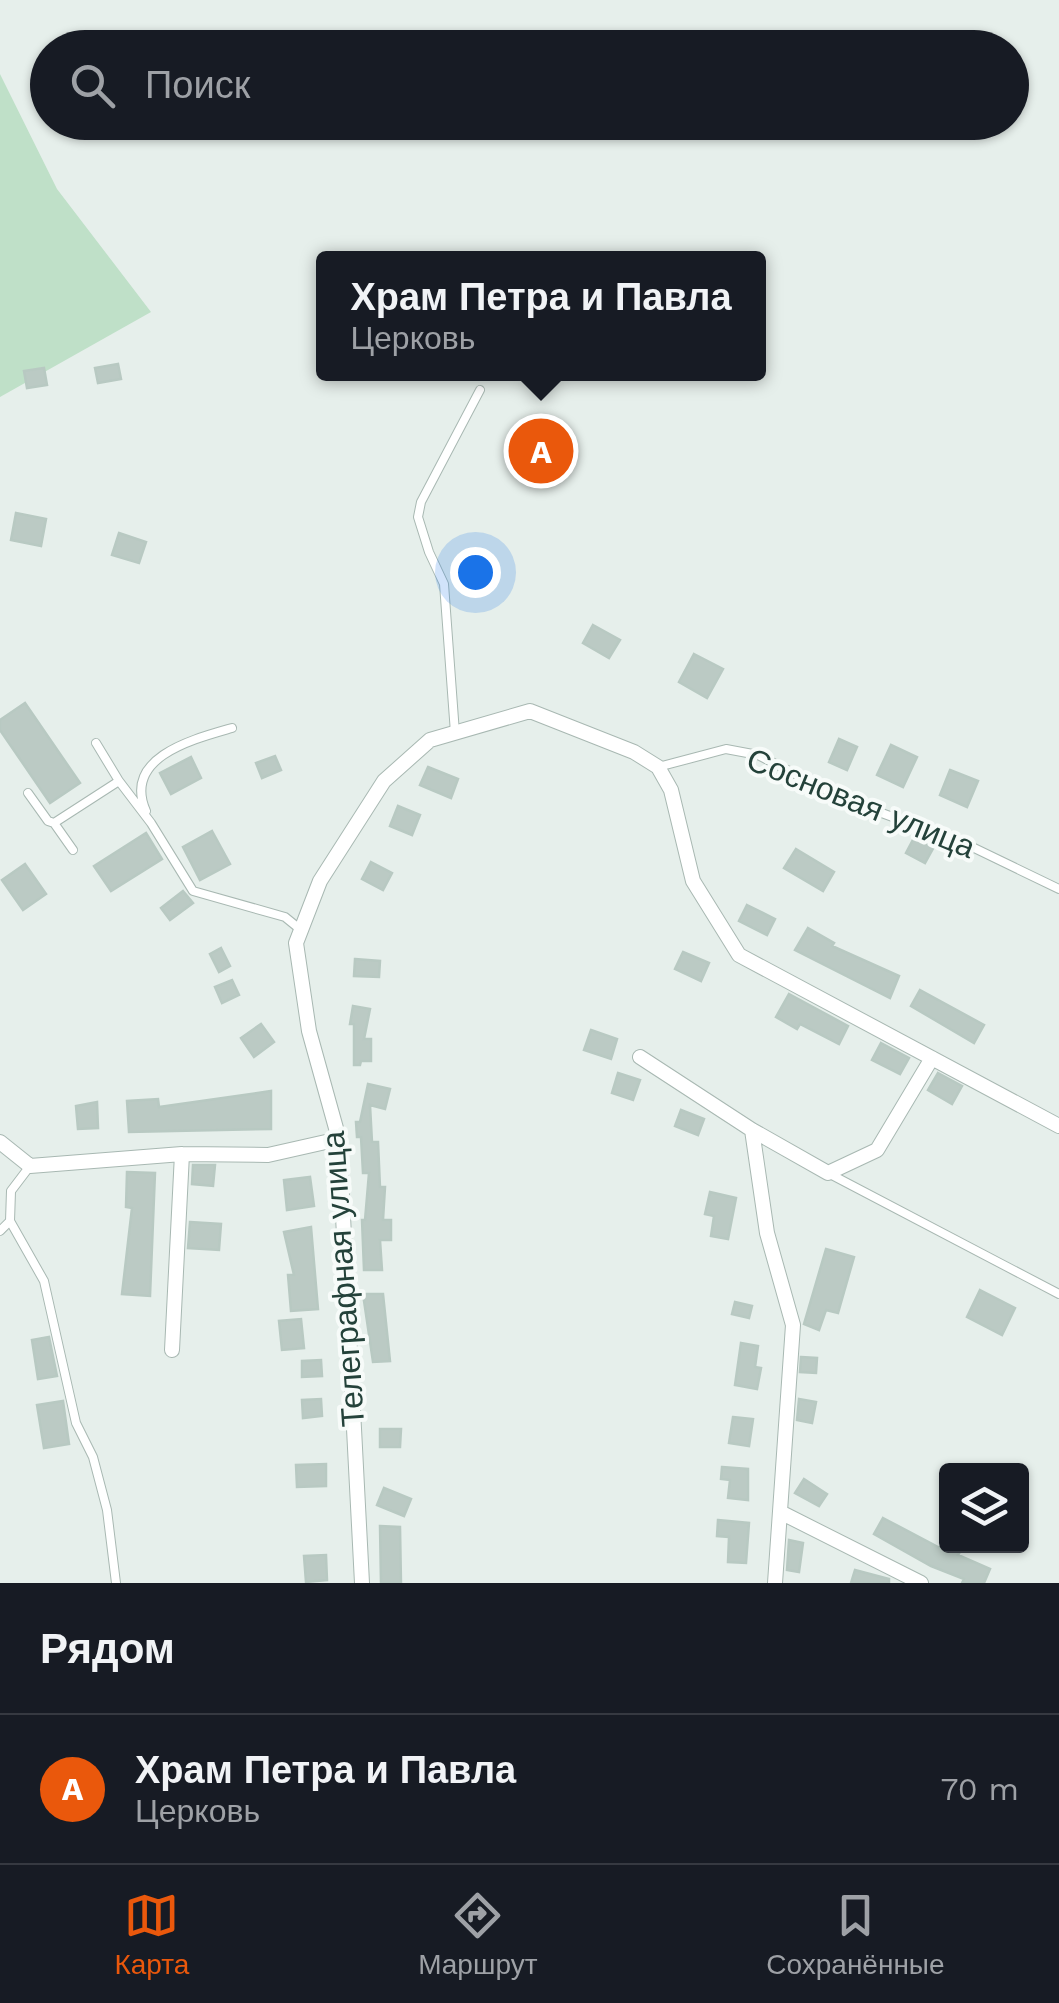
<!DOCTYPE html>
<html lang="ru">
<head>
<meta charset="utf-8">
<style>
	body { margin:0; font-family:"Work Sans",sans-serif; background:#242831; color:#f1f3f6 }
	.controls { position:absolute; right:30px; bottom:30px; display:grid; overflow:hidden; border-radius:10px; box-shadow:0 2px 8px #0004 }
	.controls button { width:90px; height:90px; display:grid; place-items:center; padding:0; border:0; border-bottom:2px solid #363941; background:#171b24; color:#f1f3f6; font:50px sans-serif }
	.you { position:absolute; left:475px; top:572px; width:35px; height:35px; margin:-25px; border:8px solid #fff; border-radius:50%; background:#1a73e8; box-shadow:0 0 0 15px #1a73e833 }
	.badge { display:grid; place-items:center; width:65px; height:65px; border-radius:50%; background:#ea580c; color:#fff; font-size:32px; font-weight:700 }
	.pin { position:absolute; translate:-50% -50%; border:5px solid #fff; box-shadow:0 2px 10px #0006 }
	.popup { position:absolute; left:316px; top:251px; width:450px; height:130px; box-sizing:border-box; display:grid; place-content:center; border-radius:10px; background:#171b24; filter:drop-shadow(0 2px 8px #0005); font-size:32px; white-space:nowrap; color:#9ea1a6 }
	.popup b { font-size:38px; color:#f1f3f6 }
	.popup::after { content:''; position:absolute; left:50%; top:100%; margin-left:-20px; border:20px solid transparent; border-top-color:#171b24 }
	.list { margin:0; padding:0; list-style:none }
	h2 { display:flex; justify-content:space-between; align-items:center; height:130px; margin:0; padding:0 40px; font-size:42px }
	h2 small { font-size:32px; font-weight:400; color:#9ea1a6 }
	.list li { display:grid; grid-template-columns:65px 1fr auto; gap:30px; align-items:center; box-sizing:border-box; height:150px; padding:0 40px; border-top:2px solid #363941 }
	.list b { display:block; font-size:38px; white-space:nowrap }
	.list p { margin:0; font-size:32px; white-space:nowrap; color:#9ea1a6 }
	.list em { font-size:32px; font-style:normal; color:#9ea1a6 }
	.icon { flex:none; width:55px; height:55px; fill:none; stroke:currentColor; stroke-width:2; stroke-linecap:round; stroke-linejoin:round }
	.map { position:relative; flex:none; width:1059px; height:1583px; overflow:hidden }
	.search { position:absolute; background:#171b24; box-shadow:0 2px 8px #0004; left:30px; right:30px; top:30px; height:110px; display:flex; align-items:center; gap:25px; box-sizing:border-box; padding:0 35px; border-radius:55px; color:#9ea1a6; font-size:38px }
	.sheet { height:280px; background:#171b24 }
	nav { display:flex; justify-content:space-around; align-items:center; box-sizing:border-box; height:140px; border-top:2px solid #363941; background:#171b24; font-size:28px; color:#9ea1a6 }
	nav a { display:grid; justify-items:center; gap:5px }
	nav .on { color:#ea580c }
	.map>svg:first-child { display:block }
</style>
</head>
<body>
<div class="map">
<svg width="1059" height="1583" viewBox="0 0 1059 1583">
	<rect width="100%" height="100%" fill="#e6efeb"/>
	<!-- green -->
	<path fill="#bfe0c8" d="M 0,74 L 57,189 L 151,312 L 0,397 Z"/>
	<!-- building -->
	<path fill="#bbcac4" stroke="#b8c9c2" stroke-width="2.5" d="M 118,364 L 121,379 L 98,383 L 95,368 Z
		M 44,368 L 47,385 L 27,388 L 24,371 Z
		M 531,432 L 559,442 L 550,469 L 522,459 Z
		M 16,513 L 46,519 L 41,546 L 11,540 Z
		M 119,533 L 146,542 L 139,563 L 112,555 Z
		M 593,625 L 620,640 L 609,658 L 583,643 Z
		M 694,654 L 723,669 L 707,698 L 679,682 Z
		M 25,703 L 80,783 L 50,803 L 0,730 L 0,720 Z
		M 839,739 L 857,747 L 847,770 L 829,762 Z
		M 891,745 L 917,757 L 903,787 L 877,775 Z
		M 275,756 L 281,770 L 262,778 L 256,763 Z
		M 191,757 L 201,778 L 171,794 L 160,773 Z
		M 428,767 L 458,779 L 451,798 L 420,785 Z
		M 950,770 L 978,781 L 967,807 L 940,795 Z
		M 398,806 L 420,815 L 412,835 L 390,826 Z
		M 212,831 L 230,864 L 200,880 L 183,847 Z
		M 146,833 L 162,859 L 111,891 L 94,866 Z
		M 916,834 L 936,843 L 925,863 L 906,853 Z
		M 796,849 L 834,872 L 823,891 L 784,868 Z
		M 371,862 L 392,873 L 383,890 L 362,879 Z
		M 25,864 L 46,894 L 23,910 L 2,880 Z
		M 183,891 L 193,903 L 170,920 L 161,908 Z
		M 747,905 L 775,919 L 767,935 L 739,921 Z
		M 808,928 L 834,943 L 832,946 L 899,976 L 890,998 L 795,950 Z
		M 221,948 L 230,966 L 219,972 L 210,954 Z
		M 683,952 L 709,963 L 701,981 L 675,969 Z
		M 355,959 L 380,961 L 379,977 L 354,976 Z
		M 232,980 L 239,995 L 222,1003 L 215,987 Z
		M 920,990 L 984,1025 L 974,1043 L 911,1006 Z
		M 789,994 L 848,1026 L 839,1044 L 800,1024 L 797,1029 L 776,1017 Z
		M 353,1006 L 370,1009 L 364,1039 L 371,1039 L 371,1061 L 361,1061 L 360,1065 L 354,1065 L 354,1024 L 350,1024 Z
		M 261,1024 L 274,1042 L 254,1057 L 241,1038 Z
		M 591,1030 L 617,1039 L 611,1059 L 584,1050 Z
		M 881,1043 L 909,1058 L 900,1074 L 872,1060 Z
		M 618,1073 L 640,1080 L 633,1100 L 612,1093 Z
		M 938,1073 L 962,1086 L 952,1104 L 928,1090 Z
		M 368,1084 L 390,1089 L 385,1109 L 370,1105 L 372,1142 L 378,1142 L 380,1187 L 385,1187 L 383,1220 L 391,1220 L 391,1240 L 380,1240 L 382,1270 L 364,1270 L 362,1220 L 365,1220 L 369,1173 L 363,1173 L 361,1137 L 357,1137 L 356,1122 L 360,1122 Z
		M 271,1091 L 271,1129 L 129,1132 L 127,1101 L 158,1099 L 159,1107 Z
		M 97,1102 L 98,1128 L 78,1129 L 76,1106 Z
		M 681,1110 L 704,1119 L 698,1135 L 675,1126 Z
		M 193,1165 L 215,1165 L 213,1186 L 192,1184 Z
		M 127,1172 L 155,1173 L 150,1296 L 122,1294 L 132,1208 L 126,1207 Z
		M 310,1177 L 314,1206 L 287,1210 L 284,1180 Z
		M 710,1192 L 736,1198 L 728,1239 L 711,1236 L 714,1216 L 705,1214 Z
		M 190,1222 L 221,1224 L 219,1250 L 188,1248 Z
		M 311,1227 L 318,1309 L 291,1311 L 288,1275 L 294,1275 L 284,1232 Z
		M 826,1249 L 854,1257 L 838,1313 L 826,1310 L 819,1330 L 804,1324 Z
		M 980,1290 L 1015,1308 L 1002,1335 L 967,1317 Z
		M 363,1294 L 383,1294 L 390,1361 L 373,1362 Z
		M 735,1302 L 752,1306 L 749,1318 L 732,1314 Z
		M 301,1319 L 304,1348 L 282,1350 L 279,1321 Z
		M 49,1337 L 57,1376 L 38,1379 L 32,1340 Z
		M 741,1343 L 758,1346 L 755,1367 L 761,1368 L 757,1389 L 735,1385 Z
		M 801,1357 L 817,1358 L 816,1373 L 800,1372 Z
		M 321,1360 L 322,1376 L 302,1377 L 302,1361 Z
		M 321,1399 L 322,1416 L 303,1418 L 302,1400 Z
		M 799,1399 L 816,1402 L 812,1423 L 797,1420 Z
		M 63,1401 L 69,1444 L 44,1448 L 37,1405 Z
		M 733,1417 L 753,1419 L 749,1446 L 729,1443 Z
		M 380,1429 L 401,1429 L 400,1447 L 380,1447 Z
		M 326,1464 L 326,1486 L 297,1487 L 296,1465 Z
		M 722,1467 L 748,1469 L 748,1500 L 728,1498 L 730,1480 L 721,1479 Z
		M 804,1479 L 827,1494 L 819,1506 L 795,1493 Z
		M 384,1488 L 411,1499 L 404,1516 L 377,1505 Z
		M 883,1518 L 940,1548 L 943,1542 L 961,1550 L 958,1555 L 990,1569 L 984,1583 L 962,1583 L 964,1579 L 931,1566 L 874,1534 Z
		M 718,1520 L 749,1523 L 746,1563 L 728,1562 L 729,1537 L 717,1536 Z
		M 380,1526 L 400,1527 L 401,1583 L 381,1583 Z
		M 789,1540 L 803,1543 L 799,1572 L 787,1570 Z
		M 326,1555 L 327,1580 L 306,1582 L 304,1556 Z
		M 855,1570 L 889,1579 L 889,1583 L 851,1583 Z"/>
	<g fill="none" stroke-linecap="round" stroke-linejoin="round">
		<!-- lane casing -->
		<g stroke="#a8b8b2" stroke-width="10">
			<path id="lane" d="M 455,733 L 444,584 L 429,552 L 418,517 L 421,502 L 480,390
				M 96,743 L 119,781
				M 658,767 L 726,749 L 758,755 L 844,799 L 968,845 L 1059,889
				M 28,793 L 48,821 L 54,823
				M 146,811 C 122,757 194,739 232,728
				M 73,850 L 54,823 L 119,781 L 151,823 L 193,891 L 285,917 L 301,930
				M 828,1173 L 1059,1294
				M 10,1221 L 44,1281 L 76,1423 L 93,1457 L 107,1510 L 116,1583
				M 0,1231 L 10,1221 L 11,1191 L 30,1166"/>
		</g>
		<!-- street casing -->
		<g stroke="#a8b8b2" stroke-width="16">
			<path id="street" d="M 640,1057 L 752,1130 L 828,1173 L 877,1150 L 932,1058
				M 752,1130 L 767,1233 L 793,1325 L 775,1583
				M 0,1142 L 30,1166 L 182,1154 L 268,1155 L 339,1139
				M 172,1350 L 182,1154
				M 782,1513 L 921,1583
				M 362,1583 L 339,1139 L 309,1031 L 296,943 L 320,881 L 384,781 L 430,740 L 530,711 L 634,752 L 658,767 L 671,790 L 693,881 L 739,955 L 1059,1126"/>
		</g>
		<!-- lane -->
		<use href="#lane" stroke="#fff" stroke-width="8"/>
		<!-- street -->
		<use href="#street" stroke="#fff" stroke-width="14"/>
	</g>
	<g text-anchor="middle" stroke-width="8" stroke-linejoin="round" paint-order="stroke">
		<!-- street labels -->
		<g font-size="32" fill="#24423a" stroke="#f7fbf9">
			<text transform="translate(861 803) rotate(22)" y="11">Сосновая улица</text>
			<text transform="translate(343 1279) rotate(-94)" y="11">Телеграфная улица</text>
		</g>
	</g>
</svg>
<div class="controls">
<button><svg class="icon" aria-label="layers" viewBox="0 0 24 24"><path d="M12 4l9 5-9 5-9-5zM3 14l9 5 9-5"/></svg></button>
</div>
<div class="you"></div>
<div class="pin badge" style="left:541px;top:451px">A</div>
<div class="popup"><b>Храм Петра и Павла</b>Церковь</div>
<div class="search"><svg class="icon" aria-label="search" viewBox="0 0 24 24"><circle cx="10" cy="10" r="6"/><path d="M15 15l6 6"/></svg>Поиск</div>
</div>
<section class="sheet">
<h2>Рядом<small></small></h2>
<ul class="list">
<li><span class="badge">A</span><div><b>Храм Петра и Павла</b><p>Церковь</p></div><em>70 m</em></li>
</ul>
</section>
<nav>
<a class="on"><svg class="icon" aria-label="map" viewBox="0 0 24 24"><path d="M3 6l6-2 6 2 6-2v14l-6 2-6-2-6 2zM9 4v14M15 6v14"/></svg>Карта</a>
<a><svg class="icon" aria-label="directions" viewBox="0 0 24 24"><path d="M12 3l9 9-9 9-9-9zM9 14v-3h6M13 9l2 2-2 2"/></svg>Маршрут</a>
<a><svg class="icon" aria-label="saved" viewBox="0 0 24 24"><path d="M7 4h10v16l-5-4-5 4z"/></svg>Сохранённые</a>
</nav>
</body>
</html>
